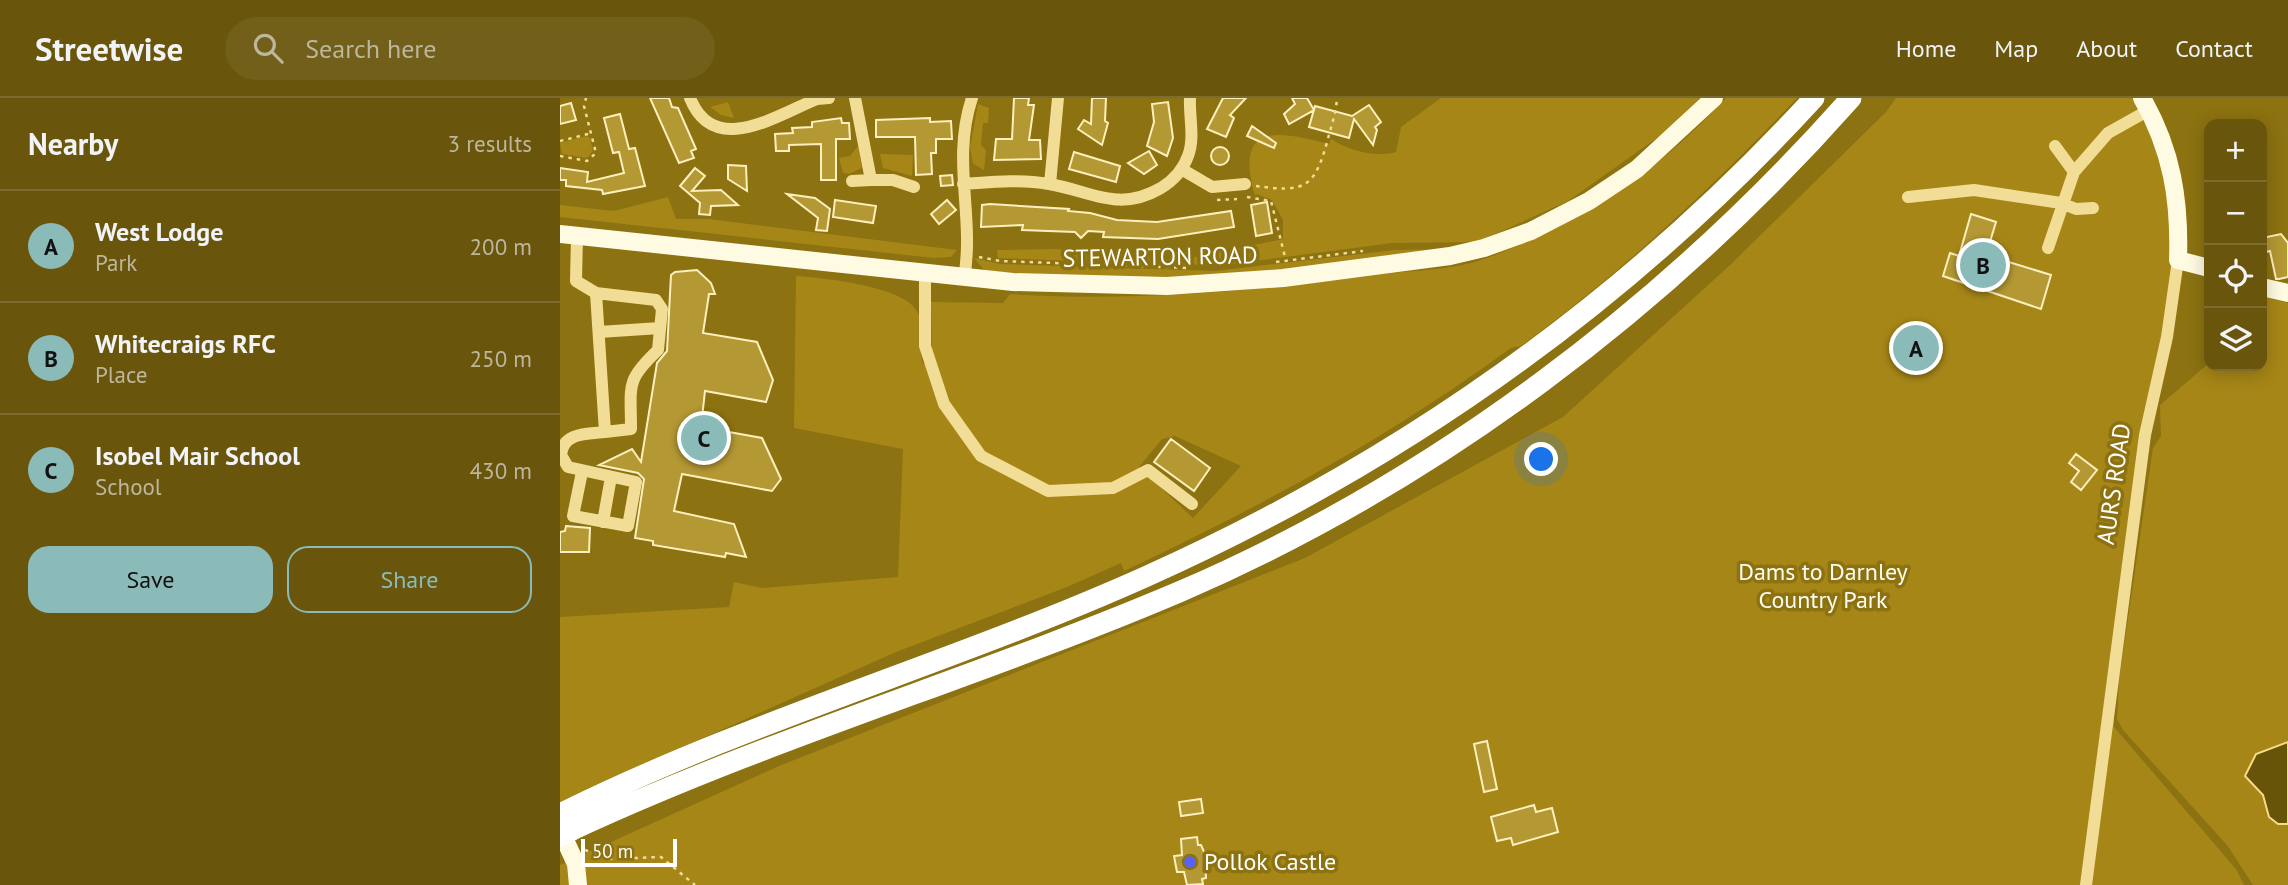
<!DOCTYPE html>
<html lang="en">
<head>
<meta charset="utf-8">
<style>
	body { margin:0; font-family:"PT Sans",sans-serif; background:#715f1a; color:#f1f3f6 }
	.controls { position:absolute; right:21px; top:21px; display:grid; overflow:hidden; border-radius:14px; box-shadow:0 4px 18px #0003 }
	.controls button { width:63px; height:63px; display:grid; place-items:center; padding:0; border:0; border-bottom:2px solid #7c6c2d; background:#69560c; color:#f1f3f6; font:35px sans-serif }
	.scale { position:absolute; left:21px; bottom:18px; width:96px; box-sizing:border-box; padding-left:7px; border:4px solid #fff; border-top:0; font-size:19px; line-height:24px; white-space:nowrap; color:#fff; -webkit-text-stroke:5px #8c7210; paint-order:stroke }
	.you { position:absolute; left:982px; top:362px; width:24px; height:24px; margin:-18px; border:5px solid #fff; border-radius:50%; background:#1a73e8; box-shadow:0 0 0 10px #1a73e833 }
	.badge { display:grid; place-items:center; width:46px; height:46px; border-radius:50%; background:#8bbbb9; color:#111; font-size:23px; font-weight:700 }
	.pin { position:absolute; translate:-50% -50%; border:4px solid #fff; box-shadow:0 2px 7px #0006 }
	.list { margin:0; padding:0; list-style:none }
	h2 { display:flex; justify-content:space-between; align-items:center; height:91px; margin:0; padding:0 28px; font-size:30px }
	h2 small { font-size:23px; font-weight:400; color:#bdb79d }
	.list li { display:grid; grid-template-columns:46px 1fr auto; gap:21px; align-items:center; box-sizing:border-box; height:112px; padding:0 28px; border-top:2px solid #7c6c2d }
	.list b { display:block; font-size:26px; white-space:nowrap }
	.list p { margin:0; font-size:23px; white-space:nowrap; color:#bdb79d }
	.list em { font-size:23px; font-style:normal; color:#bdb79d }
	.actions { display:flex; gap:14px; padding:21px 28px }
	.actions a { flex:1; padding:16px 0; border:2px solid #8bbbb9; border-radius:21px; text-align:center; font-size:24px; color:#8bbbb9 }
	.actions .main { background:#8bbbb9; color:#111 }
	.icon { flex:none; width:38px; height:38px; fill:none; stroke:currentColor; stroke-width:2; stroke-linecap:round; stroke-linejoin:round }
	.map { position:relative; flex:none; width:1728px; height:787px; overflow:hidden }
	header { display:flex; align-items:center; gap:42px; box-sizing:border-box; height:98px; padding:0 35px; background:#69560c; border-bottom:2px solid #7c6c2d }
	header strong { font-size:33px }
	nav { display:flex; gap:38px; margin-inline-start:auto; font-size:24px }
	.search { width:490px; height:63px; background:#715f1a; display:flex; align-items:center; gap:18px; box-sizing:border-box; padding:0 24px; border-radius:38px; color:#bdb79d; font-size:26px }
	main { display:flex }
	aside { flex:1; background:#69560c }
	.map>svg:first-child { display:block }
</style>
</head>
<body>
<header>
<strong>Streetwise</strong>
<div class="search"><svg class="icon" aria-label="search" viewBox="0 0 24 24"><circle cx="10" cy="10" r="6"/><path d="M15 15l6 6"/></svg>Search here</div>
<nav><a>Home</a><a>Map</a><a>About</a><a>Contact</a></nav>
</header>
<main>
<aside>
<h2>Nearby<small>3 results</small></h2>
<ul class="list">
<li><span class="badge">A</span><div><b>West Lodge</b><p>Park</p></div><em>200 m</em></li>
<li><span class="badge">B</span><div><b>Whitecraigs RFC</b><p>Place</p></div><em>250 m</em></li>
<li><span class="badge">C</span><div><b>Isobel Mair School</b><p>School</p></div><em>430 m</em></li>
</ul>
<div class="actions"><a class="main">Save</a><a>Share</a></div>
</aside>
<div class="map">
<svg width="1728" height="787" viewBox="0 0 1728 787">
	<rect width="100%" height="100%" fill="#8c7210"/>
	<!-- green -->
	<path fill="#a68617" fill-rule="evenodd" d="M 881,0 L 1140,0 L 1101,37 L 1008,103 L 918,144 L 832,145 L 673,166 L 622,167 L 438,160 L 437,152 L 496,151 L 604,162 L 630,160 L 723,141 L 723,122 L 712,102 L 696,96 L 695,98 C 674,25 716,32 769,46 L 771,41 C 788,52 815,60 836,54 L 841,29 Z
		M 1166,0 L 1237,0 C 1151,91 1061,175 961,248 L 951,250 C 830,339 700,409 564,473 L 561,465 L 507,489 L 336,554 L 0,704 L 0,519 L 169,509 L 174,484 L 202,490 L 338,479 L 343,351 L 234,330 L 236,178 C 261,180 353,188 359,218 C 363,233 358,250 363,266 L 372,263 L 371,204 L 443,205 L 450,196 C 572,204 695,193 816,177 C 849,172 889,173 921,162 C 1018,128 1097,75 1166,0 ZM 615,338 L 681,368 L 633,420 L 579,369 L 602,341 Z
		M 1336,0 L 1580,0 L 1589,12 L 1619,129 L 1553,563 L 1554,629 L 1676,771 L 1684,787 L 0,787 L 0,767 L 219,668 L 745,460 L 1003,319 L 1169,168 L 1326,14 Z
		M 168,4 L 174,20 L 161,17 L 150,9 Z
		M 418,6 L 429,10 L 428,25 L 423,25 L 421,47 L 426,52 L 424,72 L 413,66 L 410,49 Z
		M 26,38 L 30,40 L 33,53 L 27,60 L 2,56 L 0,45 Z
		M 298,48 L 302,70 L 289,76 L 283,75 L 279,60 L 290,58 Z
		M 320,56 L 353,57 L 352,78 L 323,70 Z
		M 108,99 L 116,121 L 149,121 L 397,152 L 391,159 L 374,160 L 0,119 L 0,107 L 54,113 Z
		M 896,151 L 671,178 L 561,181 L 425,173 L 414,160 L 440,166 L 655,173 L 835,152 Z
		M 1702,198 L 1728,205 L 1728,787 L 1693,787 L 1667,747 L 1563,632 L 1557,621 L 1559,582 L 1593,350 L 1601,338 L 1600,307 L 1649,265 L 1649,268 L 1702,268 Z"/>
	<!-- water -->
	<path fill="#685409" stroke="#f6db88" stroke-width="2" d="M 1728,644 L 1728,726 L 1718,726 L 1709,719 L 1703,697 L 1685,678 L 1696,656 Z"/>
	<!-- building -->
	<path fill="#b49834" stroke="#fdefbe" stroke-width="2" d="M 90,0 L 109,0 L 112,9 L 118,10 L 136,51 L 131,53 L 134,60 L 119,65 Z
		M 454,0 L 469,0 L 468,7 L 474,7 L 469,42 L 480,42 L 481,61 L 434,62 L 436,41 L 452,41 Z
		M 532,0 L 546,0 L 545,23 L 548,25 L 542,47 L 518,31 L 524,22 L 531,26 Z
		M 663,0 L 686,0 L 670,17 L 674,20 L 666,39 L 647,31 Z
		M 732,0 L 747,0 L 754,12 L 729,26 L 724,16 L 735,6 Z
		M 608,4 L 613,40 L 607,58 L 587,48 L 594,24 L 592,6 Z
		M 11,5 L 16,22 L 0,26 L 0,8 Z
		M 809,7 L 821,24 L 815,29 L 817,32 L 813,47 L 794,21 L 789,40 L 749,29 L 755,8 L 792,18 Z
		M 60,16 L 69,51 L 75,50 L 85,88 L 43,96 L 42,92 L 6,88 L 6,82 L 0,82 L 0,70 L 28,74 L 27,84 L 64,75 L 59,54 L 53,55 L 44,20 Z
		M 281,20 L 282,25 L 289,25 L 290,41 L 276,41 L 276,82 L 261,82 L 261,46 L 229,47 L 229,53 L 216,53 L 215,36 L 233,35 L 232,30 L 252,29 L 252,24 Z
		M 370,20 L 370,24 L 391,23 L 392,41 L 376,41 L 376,55 L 371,55 L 372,76 L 356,77 L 355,39 L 316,39 L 316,22 Z
		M 692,28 L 716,45 L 714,50 L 687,38 Z
		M651 58a9 9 0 1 1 18 0a9 9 0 1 1-18 0Z
		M 589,53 L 597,67 L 584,76 L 568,65 Z
		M 514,54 L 560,68 L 556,84 L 509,71 Z
		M 168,67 L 186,68 L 187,93 L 168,81 Z
		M 135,70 L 145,78 L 132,93 L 161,92 L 178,107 L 151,108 L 150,117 L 139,116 L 140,105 L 120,88 Z
		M 392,77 L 393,87 L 381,88 L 380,78 Z
		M 227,96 L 255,100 L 270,111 L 267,133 L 256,132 L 258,120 Z
		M 275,102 L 316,108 L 313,125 L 273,119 Z
		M 387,102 L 396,112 L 379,126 L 371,116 Z
		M 707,104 L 712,135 L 696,138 L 691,107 Z
		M 430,106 L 509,111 L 508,113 L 530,115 L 557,122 L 597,124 L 671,113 L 674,129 L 598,141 L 543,139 L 544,134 L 528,133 L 521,140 L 515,134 L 462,132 L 463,127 L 421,129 L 422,107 Z
		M 1411,116 L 1436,124 L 1426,157 L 1491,177 L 1481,211 L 1383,178 L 1390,155 L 1399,158 Z
		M 1721,136 L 1728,145 L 1728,179 L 1719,181 L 1716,181 L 1710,153 L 1702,155 L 1702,140 Z
		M 137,172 L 151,185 L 155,196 L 149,196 L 143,235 L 197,244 L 213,282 L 206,304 L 145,293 L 141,329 L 202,340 L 221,381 L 212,393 L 122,376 L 114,413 L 174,426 L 186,459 L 166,455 L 165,459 L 93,447 L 93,443 L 75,440 L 84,381 L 78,375 L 39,367 L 72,351 L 81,364 L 97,265 L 107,253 L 111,177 L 115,174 Z
		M 611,341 L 650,370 L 634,393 L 594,364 Z
		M 1516,356 L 1537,372 L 1521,392 L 1511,384 L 1519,373 L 1509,365 Z
		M 6,428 L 30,430 L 29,454 L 0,454 L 0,434 L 5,433 Z
		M 927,643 L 937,691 L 924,694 L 914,646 Z
		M 641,701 L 643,715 L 621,718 L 619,704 Z
		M 974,707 L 976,714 L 992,710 L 998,734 L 953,747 L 951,740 L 937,743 L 931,719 Z
		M 637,739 L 638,747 L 641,747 L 645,756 L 646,780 L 642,781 L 643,786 L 627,787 L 624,774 L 617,774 L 614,758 L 622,757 L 621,741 Z"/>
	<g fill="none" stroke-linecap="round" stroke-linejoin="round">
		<!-- path -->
		<path stroke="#f2dd97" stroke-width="2.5" stroke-dasharray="3.5 5" stroke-linecap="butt" d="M 0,43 L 32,35
			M 0,58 L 27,63 L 36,55 L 24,8 L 26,0
			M 696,88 C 743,94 754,92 767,44 C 771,29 776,15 777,0
			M 687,99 L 711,103 L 726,163
			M 657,102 L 677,101
			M 419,159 L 440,163 L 629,170
			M 716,164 L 803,153
			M 25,752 L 49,761 L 101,759 L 135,787"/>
		<!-- minor -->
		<path stroke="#f2dd97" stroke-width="12" d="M 130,0 C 154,60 217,17 257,1 L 269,0
			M 295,0 L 311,82 L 333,82 L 354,89
			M 1495,48 L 1514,74
			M 623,72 L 652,89 L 685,86
			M 292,83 L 311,82
			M 403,86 C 432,84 460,81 489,86 C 532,93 558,115 601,90 C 614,82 623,72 628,58 C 635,40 629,19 630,0
			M 490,86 L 498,0
			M 1348,99 L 1414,92 L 1501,105 L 1516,111 L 1533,110
			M 17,138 L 16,183 L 36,195 L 45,334 C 27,336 3,334 1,357 L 8,369 L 76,384 L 68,428 L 13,418 L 22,374
			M 1488,150 L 1514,74 L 1548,35 L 1589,12
			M 365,175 L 365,248 L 384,306 L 421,358 L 488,393 L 553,390 L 588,372 L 632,406
			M 404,181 C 415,117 391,64 412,0
			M 36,195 L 96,202 L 102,211 L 98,252 C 65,283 71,287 71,331 L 45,334
			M 39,234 L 100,230
			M 43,424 L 51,379
			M 1526,787 L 1585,337 L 1607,239 L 1618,162"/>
		<!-- major -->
		<path stroke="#fffae2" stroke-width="18" d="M 1582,0 C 1612,52 1620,102 1618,162 L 1649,170
			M 0,136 L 453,184 L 607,188 L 723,180 L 890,158 L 924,150 L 971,133 L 1029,103 L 1077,71 L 1154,0
			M 1702,189 L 1728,195
			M 0,731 L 16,766 L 18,787"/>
		<!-- highway -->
		<path stroke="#fff" stroke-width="21" d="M 0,716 C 189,622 393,565 585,479 C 840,365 1065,206 1254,0
			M 12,732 C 210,640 419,579 619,494 C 875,384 1107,208 1291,0"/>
		<!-- highway-bridge -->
		<path stroke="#fff" stroke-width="21" d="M 0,738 L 12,732"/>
	</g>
	<!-- markers -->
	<circle fill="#5863ff" stroke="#8c7210" stroke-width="2.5" cx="630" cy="764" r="7"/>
	<g text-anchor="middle" stroke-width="7" stroke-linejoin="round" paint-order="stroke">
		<!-- street labels -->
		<g font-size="24" fill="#fff" stroke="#8c7210">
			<text transform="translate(600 159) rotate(-1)" y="8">STEWARTON ROAD</text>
			<text transform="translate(1554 386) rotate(-82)" y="8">AURS ROAD</text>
		</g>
		<!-- park labels -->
		<g font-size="24" fill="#fffcf2" stroke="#8c7210">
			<text x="1263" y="482">Dams to Darnley<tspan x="1263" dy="28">Country Park</tspan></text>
		</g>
		<!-- poi labels -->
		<g font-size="24" fill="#fff" stroke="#8c7210" text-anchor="start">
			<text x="644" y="772">Pollok Castle</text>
		</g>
	</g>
</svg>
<div class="controls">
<button>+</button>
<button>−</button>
<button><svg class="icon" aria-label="locate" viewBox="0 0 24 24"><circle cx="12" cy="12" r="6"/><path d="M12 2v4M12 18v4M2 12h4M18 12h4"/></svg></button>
<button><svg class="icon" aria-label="layers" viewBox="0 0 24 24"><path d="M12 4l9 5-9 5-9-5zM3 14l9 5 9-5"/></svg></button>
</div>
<div class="scale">50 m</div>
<div class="you"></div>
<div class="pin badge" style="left:1356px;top:250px">A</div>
<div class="pin badge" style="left:1423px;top:167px">B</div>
<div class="pin badge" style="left:144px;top:340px">C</div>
</div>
</main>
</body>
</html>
